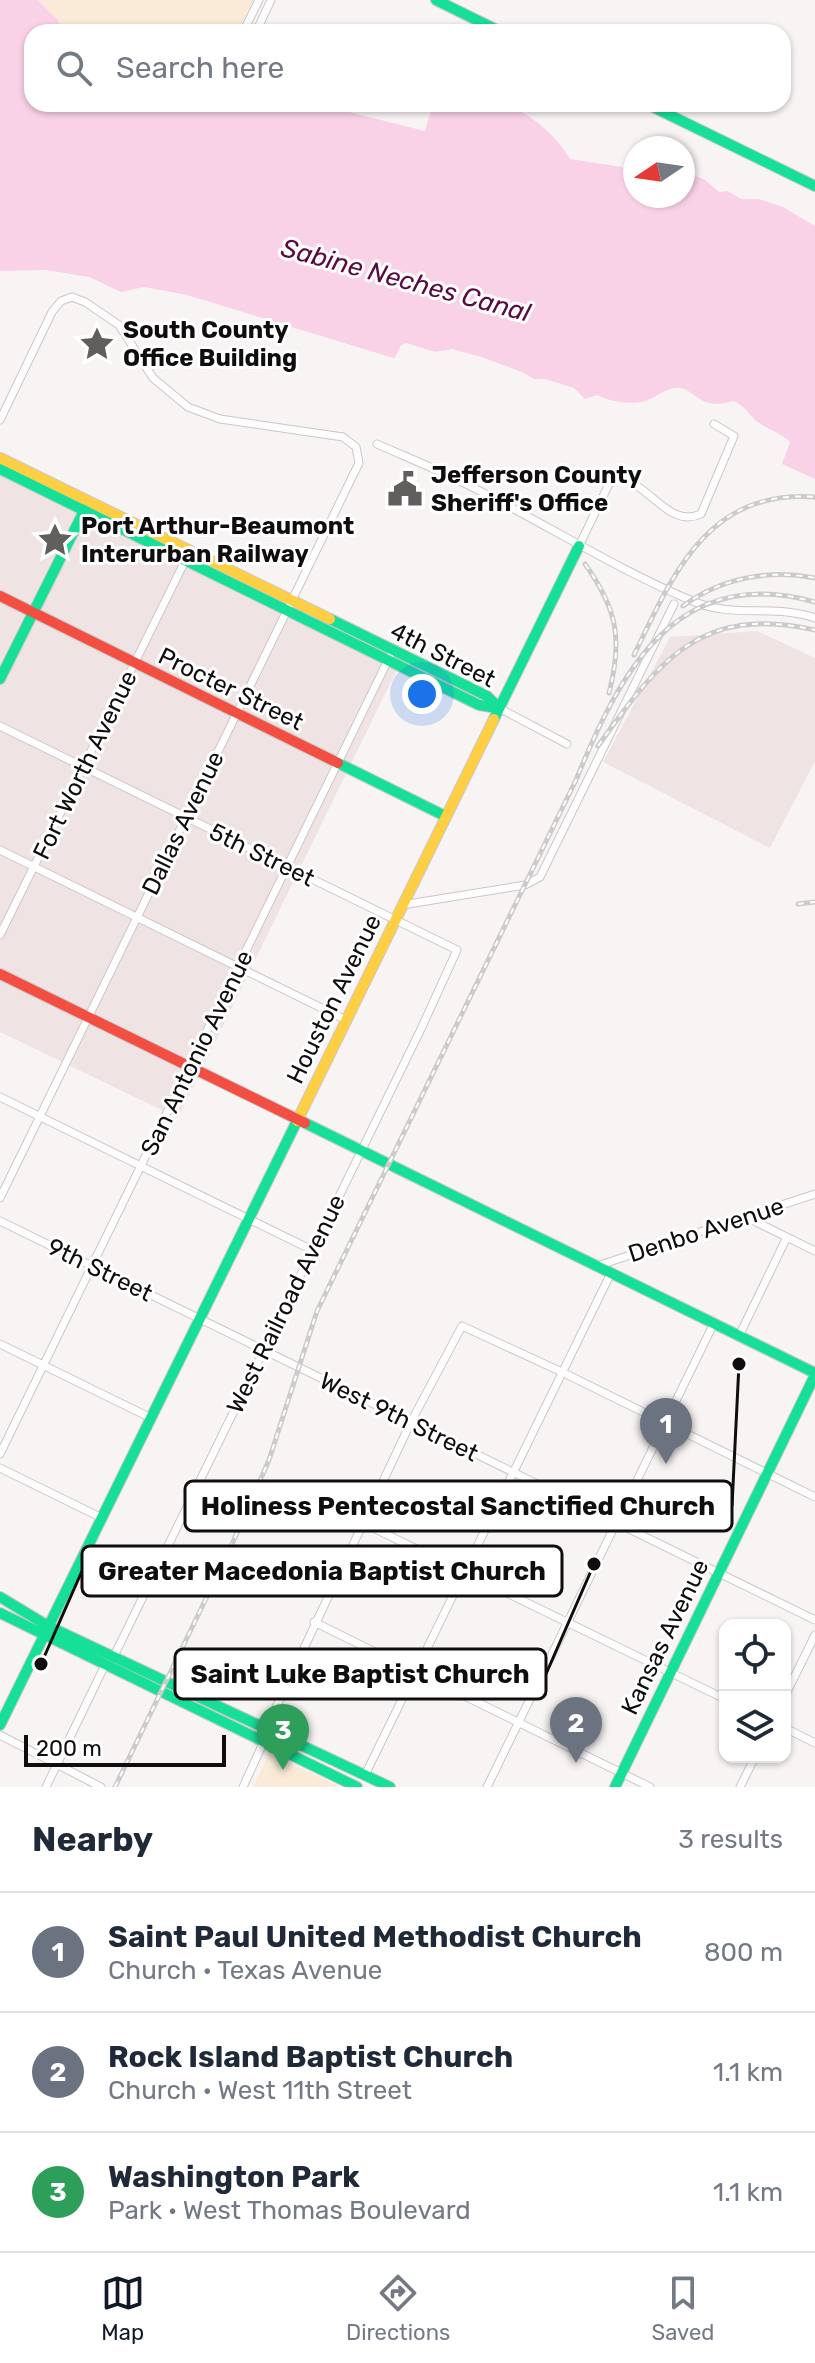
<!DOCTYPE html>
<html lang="en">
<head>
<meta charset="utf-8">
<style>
	body { margin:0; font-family:Rubik,sans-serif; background:#f6f6f7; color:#1f2937 }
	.controls { position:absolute; right:24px; bottom:24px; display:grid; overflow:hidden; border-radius:16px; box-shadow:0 2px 6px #0004 }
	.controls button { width:72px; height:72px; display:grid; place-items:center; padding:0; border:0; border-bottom:2px solid #e0e1e3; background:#fff; color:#1f2937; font:40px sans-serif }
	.compass { position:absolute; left:623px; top:136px; width:72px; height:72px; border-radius:50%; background:#fff; box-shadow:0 2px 6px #0004; rotate:257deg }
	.scale { position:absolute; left:24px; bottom:20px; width:202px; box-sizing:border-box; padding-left:8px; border:4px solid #0f0d0d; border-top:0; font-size:22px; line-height:28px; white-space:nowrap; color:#0f0d0d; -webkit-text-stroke:6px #fff; paint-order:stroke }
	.you { position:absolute; left:422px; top:694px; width:28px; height:28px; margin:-20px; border:6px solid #fff; border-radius:50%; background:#1a73e8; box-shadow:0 0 0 12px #1a73e833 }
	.badge { display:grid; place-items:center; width:52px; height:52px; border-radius:50%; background:#111827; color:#fff; font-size:26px; font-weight:700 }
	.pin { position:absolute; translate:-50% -66px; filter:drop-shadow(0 2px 4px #0008) }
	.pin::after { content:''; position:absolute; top:42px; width:28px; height:24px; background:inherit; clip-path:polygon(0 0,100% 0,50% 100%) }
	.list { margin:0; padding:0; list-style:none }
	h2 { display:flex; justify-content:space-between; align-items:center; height:104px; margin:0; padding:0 32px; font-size:34px }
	h2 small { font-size:26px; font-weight:400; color:#747a83 }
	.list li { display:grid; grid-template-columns:52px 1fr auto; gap:24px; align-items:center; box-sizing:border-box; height:120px; padding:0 32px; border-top:2px solid #e0e1e3 }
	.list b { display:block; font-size:30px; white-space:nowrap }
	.list p { margin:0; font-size:26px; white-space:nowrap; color:#747a83 }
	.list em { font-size:26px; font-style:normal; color:#747a83 }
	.icon { flex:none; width:44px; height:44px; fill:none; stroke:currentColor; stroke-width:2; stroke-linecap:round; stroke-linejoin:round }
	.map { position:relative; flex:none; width:815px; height:1787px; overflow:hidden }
	.search { position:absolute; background:#fff; box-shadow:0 2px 6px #0004; left:24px; right:24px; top:24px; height:88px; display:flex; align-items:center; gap:20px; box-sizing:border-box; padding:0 28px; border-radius:24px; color:#747a83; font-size:30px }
	.sheet { height:464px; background:#fff }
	nav { display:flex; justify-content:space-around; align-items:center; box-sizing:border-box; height:112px; border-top:2px solid #e0e1e3; background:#fff; font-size:22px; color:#747a83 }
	nav a { display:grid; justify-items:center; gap:4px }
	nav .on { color:#111827 }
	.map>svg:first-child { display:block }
</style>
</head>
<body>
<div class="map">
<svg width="815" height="1787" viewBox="0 0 815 1787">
	<rect width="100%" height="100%" fill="#f9f4f4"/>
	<!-- built -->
	<path fill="#efe4e3" d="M 0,453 L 406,651 L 178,1118 L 0,1032 Z
		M 757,631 L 815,658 L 815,761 L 770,848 L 603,762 L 670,637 Z"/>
	<!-- green -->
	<path fill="#faebd9" d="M 38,0 L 256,0 L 241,32 L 85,32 L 60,29 L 58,20 Z
		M 269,1753 L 340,1787 L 253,1787 Z"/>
	<!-- water -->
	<path fill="#fad2e7" d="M 0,0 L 38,0 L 58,20 L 60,29 L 85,32 L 32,32 L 32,104 L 317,104 L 425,131 L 433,104 C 450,104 487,100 503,104 C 530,112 556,135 570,159 L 635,169 L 635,196 L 683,196 L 683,172 L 704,179 L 719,192 L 728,191 L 741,199 L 759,199 L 783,207 L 815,226 L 815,479 L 782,464 L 790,442 C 779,432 764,428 754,419 C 746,411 744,405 733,401 C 698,413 694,385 675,388 C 665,389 656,397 646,401 C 633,405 609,402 597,395 L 585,399 L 574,388 L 545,379 L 534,379 L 522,372 L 481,357 L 452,349 L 435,352 L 406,343 L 401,345 L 395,358 L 390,357 L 187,295 L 144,287 L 121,292 L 89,277 L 46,270 L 0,271 Z"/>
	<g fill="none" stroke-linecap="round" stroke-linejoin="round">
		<!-- street casing -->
		<g stroke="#cbc7c7" stroke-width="9">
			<path id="street" d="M 243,32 L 259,0
				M 256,32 L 271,0
				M 0,420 L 52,312 L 61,301 L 72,297 L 85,302 L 119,325 L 153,378 L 188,407 L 220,419 L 343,437 L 356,447 L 359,463 L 0,1198
				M 377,444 C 406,457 437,469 466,484 C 543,522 615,569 695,602 C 733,618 777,604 815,618
				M 579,546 L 609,484 L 618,478 C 649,482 668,529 701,514 L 734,436 L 714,424
				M 499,708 L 567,744
				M 0,726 L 457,950 L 421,1029 L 114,1656
				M 0,850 L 346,1020
				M 402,905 L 525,885 L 540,877 L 674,604
				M 0,935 L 187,557
				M 0,1097 L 312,1250
				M 746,1217 L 815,1251
				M 0,1221 L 815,1620
				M 597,1266 L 815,1194
				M 739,1336 L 787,1237
				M 0,1344 L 151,1418
				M 0,1454 L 390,656
				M 0,1468 L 102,1518
				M 363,1523 L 725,1699
				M 314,1622 L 650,1787
				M 785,1696 L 815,1635
				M 270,1720 L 411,1422 L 462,1326 L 564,1373 L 815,1497
				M 785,1728 L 815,1743
				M 0,1735 L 101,1787
				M 365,1775 L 611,1273
				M 46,1787 L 105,1665
				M 243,1787 L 265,1739
				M 487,1787 L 714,1323
				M 740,1787 L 755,1757"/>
		</g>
		<!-- fast casing -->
		<g stroke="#cbc7c7" stroke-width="12">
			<path id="fast" d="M 436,0 L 501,32
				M 647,104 L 815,186
				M 0,469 L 479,705 L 497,708
				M 330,619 L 487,696 L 499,708
				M 0,679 L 86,507
				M 494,719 L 579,546
				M 338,763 L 445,816
				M 305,1123 L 815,1373
				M 0,1597 L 48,1626 L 390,1787
				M 0,1613 L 357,1787
				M 0,1725 L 297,1121
				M 615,1787 L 815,1375"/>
		</g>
		<!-- slow casing -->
		<g stroke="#cbc7c7" stroke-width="12">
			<path id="slow" d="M 0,458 L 330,619
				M 297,1121 L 494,719"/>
		</g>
		<!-- jam casing -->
		<g stroke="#cbc7c7" stroke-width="12">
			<path id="jam" d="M 0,596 L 338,763
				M 0,974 L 305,1123"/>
		</g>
		<!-- street -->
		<use href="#street" stroke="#fefdfd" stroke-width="7"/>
		<!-- fast -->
		<use href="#fast" stroke="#16e098" stroke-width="10"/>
		<!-- slow -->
		<use href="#slow" stroke="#ffcf43" stroke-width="10"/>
		<!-- jam -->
		<use href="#jam" stroke="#f24e42" stroke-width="10"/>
		<!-- rail casing -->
		<g stroke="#cccbcb" stroke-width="5">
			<path id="rail" d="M 585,564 C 617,609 623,639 609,693
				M 683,606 C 721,578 768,569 815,578
				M 634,655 C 673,574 708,489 815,497
				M 598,746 C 658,662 700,604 815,630
				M 798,904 L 815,902
				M 115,1787 L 229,1551 L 269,1460 L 317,1311 L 576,780 C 620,672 676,563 815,602"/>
		</g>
		<!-- rail -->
		<use href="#rail" stroke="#fff" stroke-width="2" stroke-dasharray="6" stroke-linecap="butt"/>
	</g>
	<!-- icons -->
	<defs>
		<g id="sight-bare" transform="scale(2.76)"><path d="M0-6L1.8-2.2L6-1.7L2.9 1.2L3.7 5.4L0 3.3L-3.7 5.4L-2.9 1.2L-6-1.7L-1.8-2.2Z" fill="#615e5e" stroke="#fff" stroke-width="2.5" paint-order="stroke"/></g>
		<g id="civic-bare" transform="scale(2.76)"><path d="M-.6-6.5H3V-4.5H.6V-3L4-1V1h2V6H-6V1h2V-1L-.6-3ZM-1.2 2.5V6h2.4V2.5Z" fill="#615e5e" stroke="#fff" stroke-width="2.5" paint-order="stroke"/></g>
	</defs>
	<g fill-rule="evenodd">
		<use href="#sight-bare" x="97" y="344"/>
		<use href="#civic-bare" x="405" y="489"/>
		<use href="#sight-bare" x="55" y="540"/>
	</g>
	<g text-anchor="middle" stroke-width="6" stroke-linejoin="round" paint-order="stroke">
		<!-- poi labels -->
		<g font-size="24" font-weight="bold" fill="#0f0d0d" stroke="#fff" text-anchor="start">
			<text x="123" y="338">South County<tspan x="123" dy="28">Office Building</tspan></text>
			<text x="431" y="483">Jefferson County<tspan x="431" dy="28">Sheriff's Office</tspan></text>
			<text x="81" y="534">Port Arthur-Beaumont<tspan x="81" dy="28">Interurban Railway</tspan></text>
		</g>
		<!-- street labels -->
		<g font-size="24" fill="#0f0d0d" stroke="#fff">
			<text transform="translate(443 655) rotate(27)" y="8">4th Street</text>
			<text transform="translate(231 689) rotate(26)" y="8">Procter Street</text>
			<text transform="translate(85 765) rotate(-64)" y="8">Fort Worth Avenue</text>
			<text transform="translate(183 823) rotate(-64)" y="8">Dallas Avenue</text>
			<text transform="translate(262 855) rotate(26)" y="8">5th Street</text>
			<text transform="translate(334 999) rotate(-64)" y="8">Houston Avenue</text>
			<text transform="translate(197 1053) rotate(-64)" y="8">San Antonio Avenue</text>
			<text transform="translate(706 1230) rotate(-18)" y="8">Denbo Avenue</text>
			<text transform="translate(100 1270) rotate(26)" y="8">9th Street</text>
			<text transform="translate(286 1304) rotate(-64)" y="8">West Railroad Avenue</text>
			<text transform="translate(399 1417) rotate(26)" y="8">West 9th Street</text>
			<text transform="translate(665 1637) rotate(-64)" y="8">Kansas Avenue</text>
		</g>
		<!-- water labels -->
		<g font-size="26" font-style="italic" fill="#5a0a41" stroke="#fff">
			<text transform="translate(406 280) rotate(15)" y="9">Sabine Neches Canal</text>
		</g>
	</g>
	<!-- callouts -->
	<path fill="none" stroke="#0f0d0d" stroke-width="3" d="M739 1364L732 1506M41 1664L82 1571M594 1564L546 1674"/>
	<g fill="#0f0d0d" stroke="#fff" stroke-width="3">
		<circle cx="739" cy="1364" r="8"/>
		<circle cx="41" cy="1664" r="8"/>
		<circle cx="594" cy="1564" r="8"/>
	</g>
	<g fill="#fff" stroke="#0f0d0d" stroke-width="3">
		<rect x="185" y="1481" width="547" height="50" rx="8"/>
		<rect x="82" y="1546" width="480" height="50" rx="8"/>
		<rect x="175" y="1649" width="371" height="50" rx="8"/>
	</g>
	<g font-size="26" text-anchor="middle" font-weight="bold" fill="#0f0d0d">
		<text x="458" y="1515">Holiness Pentecostal Sanctified Church</text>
		<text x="322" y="1580">Greater Macedonia Baptist Church</text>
		<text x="360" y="1683">Saint Luke Baptist Church</text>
	</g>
</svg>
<div class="controls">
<button><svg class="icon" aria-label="locate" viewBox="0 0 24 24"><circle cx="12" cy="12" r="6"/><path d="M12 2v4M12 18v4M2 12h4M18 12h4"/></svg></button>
<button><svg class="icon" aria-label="layers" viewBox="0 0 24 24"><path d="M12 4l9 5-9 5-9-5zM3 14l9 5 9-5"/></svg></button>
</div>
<svg class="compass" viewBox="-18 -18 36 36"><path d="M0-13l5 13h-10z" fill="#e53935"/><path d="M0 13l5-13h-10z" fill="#747a83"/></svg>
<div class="scale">200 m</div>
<div class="you"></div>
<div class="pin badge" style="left:666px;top:1464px;background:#6b7280">1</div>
<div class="pin badge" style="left:576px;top:1763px;background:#6b7280">2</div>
<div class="pin badge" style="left:283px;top:1770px;background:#2e9e5b">3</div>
<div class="search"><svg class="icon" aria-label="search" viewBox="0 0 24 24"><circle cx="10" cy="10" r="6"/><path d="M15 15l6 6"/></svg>Search here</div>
</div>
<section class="sheet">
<h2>Nearby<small>3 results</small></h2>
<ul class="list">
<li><span class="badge" style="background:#6b7280">1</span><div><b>Saint Paul United Methodist Church</b><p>Church · Texas Avenue</p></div><em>800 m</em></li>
<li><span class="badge" style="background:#6b7280">2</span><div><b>Rock Island Baptist Church</b><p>Church · West 11th Street</p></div><em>1.1 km</em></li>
<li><span class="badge" style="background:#2e9e5b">3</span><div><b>Washington Park</b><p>Park · West Thomas Boulevard</p></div><em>1.1 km</em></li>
</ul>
</section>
<nav>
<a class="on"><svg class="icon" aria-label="map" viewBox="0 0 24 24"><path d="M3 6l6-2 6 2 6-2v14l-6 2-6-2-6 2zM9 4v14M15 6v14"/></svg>Map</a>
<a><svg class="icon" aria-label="directions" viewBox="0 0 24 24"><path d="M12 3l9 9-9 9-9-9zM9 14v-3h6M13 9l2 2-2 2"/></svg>Directions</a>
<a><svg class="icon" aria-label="saved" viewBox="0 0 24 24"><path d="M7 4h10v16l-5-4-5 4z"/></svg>Saved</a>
</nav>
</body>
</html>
